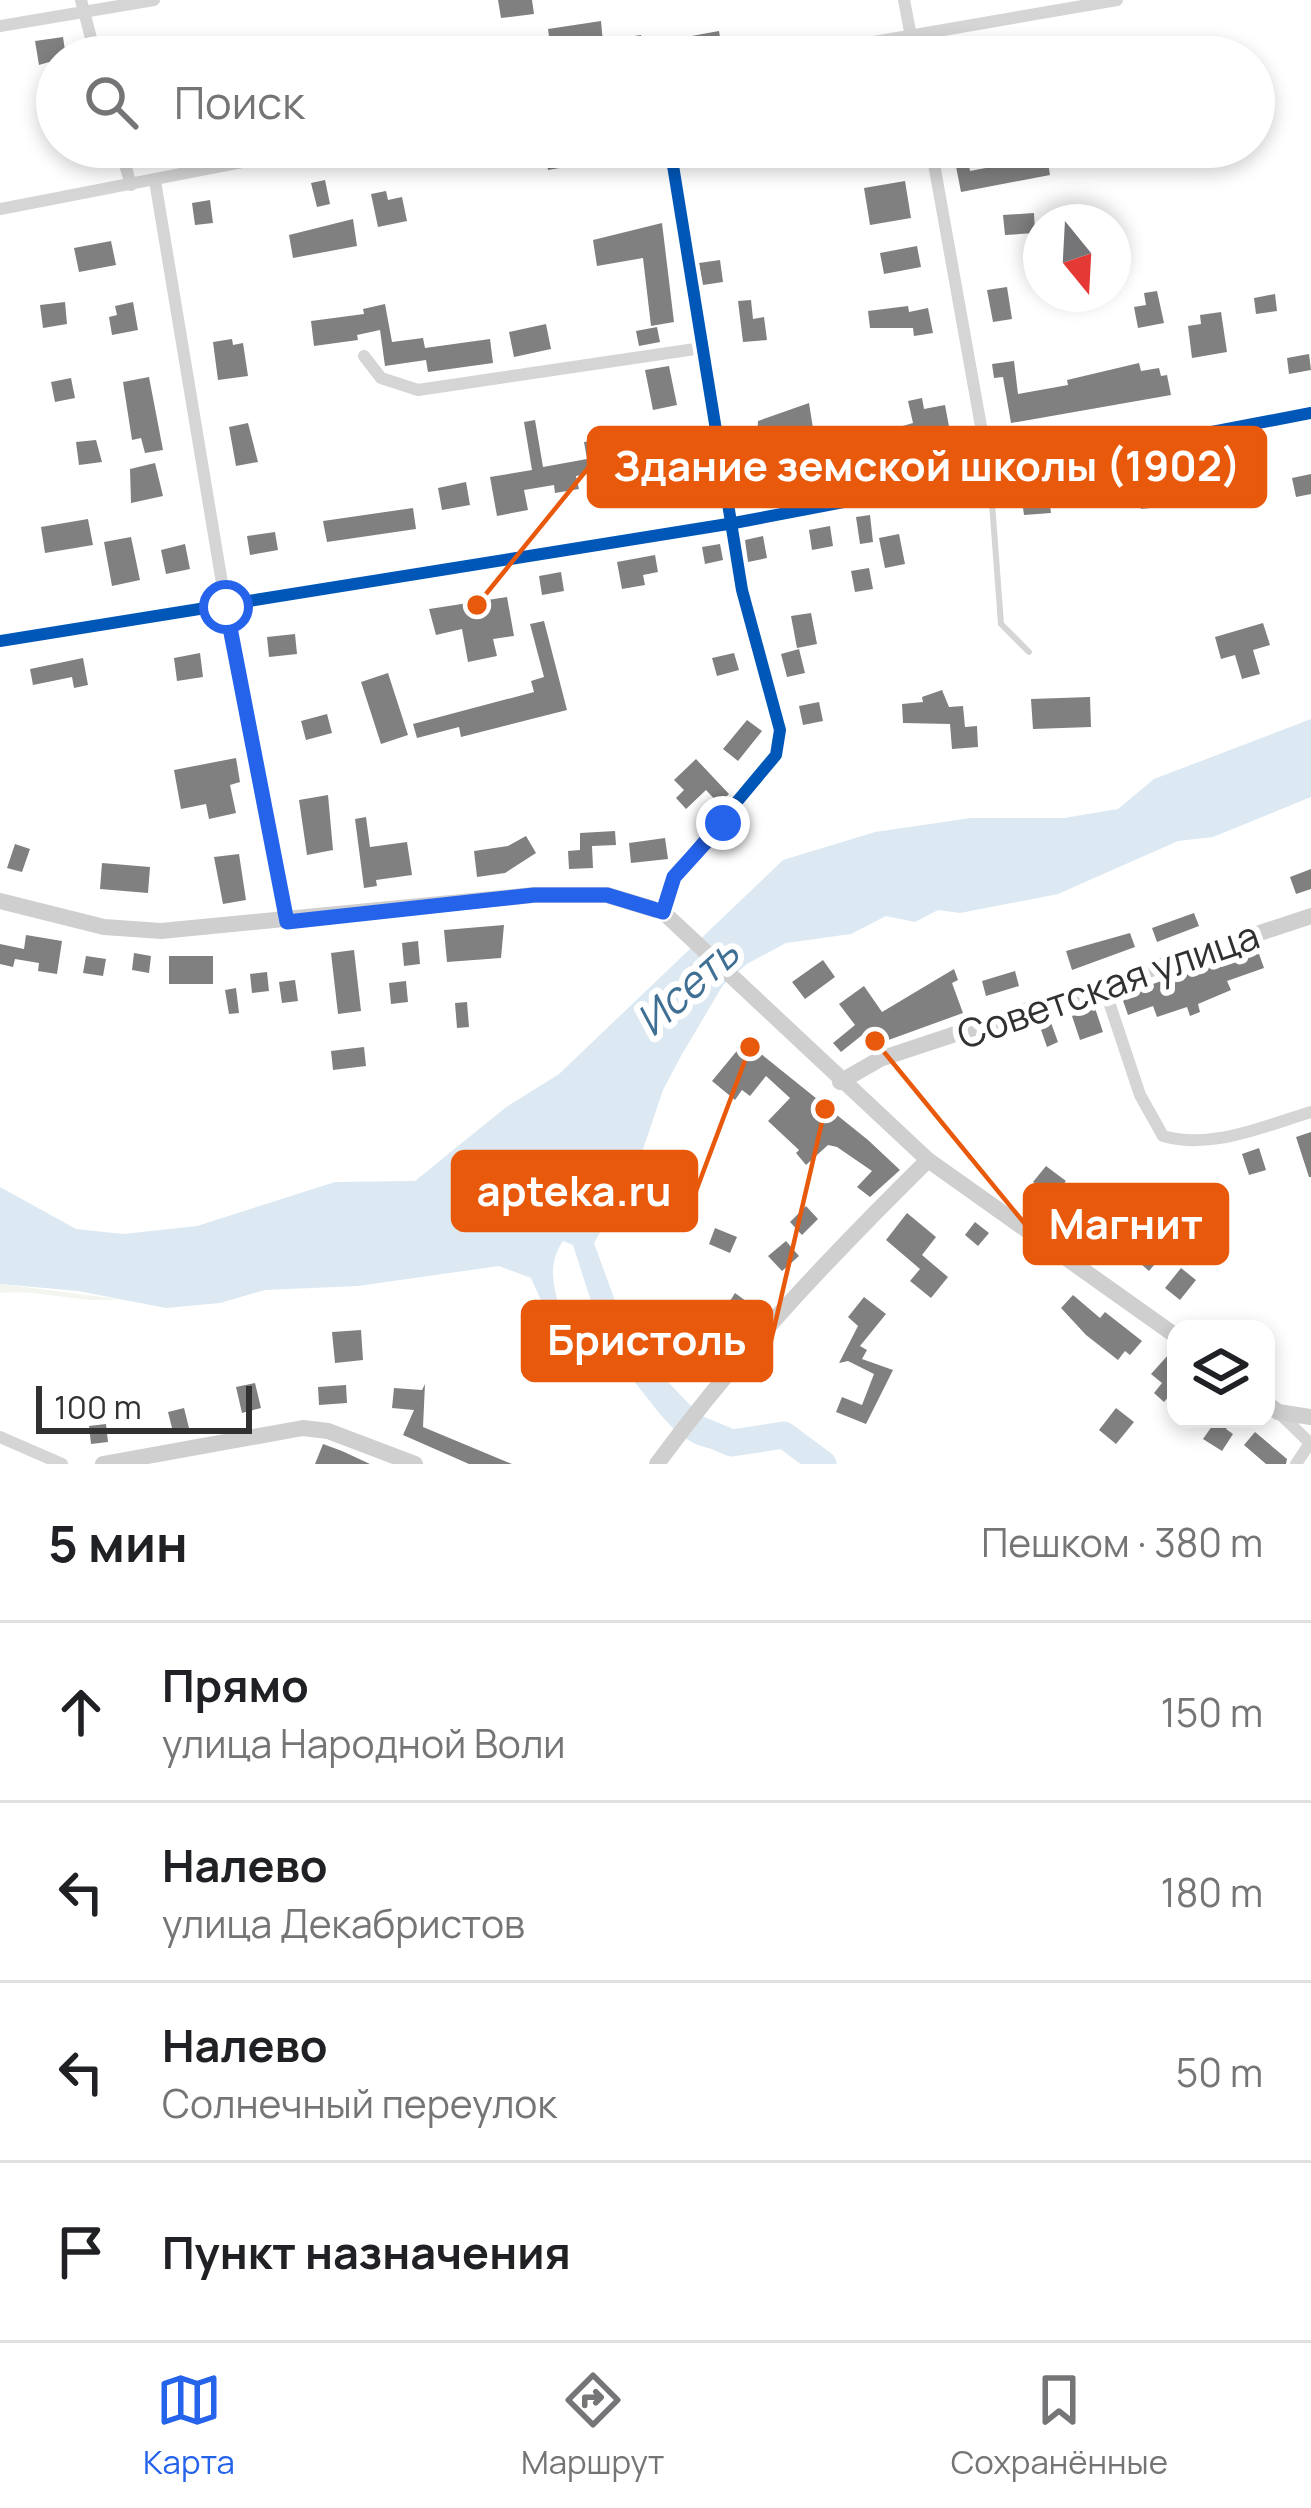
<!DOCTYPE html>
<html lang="ru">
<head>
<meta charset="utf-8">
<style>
	body { margin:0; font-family:Manrope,sans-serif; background:#f6f6f6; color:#202124 }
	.controls { position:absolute; right:36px; bottom:36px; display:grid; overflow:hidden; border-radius:24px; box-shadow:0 6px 18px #0003 }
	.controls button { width:108px; height:108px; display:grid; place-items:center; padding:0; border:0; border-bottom:3px solid #e0e0e0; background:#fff; color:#202124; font:60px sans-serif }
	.compass { position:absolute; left:1023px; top:204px; width:108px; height:108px; border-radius:50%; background:#fff; box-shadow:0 6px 18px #0003; rotate:162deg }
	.scale { position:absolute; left:36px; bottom:30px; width:216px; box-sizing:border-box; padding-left:12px; border:6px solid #313131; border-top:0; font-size:33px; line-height:42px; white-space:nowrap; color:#313131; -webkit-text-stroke:9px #fff; paint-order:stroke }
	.stop { position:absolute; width:36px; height:36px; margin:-27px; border:9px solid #2563eb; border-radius:50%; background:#fff }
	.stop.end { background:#2563eb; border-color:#fff; box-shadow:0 3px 12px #0008 }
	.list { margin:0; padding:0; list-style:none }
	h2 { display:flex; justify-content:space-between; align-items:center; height:156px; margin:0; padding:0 48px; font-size:51px }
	h2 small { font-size:39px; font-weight:400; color:#757577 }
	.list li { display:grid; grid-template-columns:78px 1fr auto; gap:36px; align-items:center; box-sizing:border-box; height:180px; padding:0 48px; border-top:3px solid #e0e0e0 }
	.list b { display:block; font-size:45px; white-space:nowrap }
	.list p { margin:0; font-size:39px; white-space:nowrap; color:#757577 }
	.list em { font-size:39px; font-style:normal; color:#757577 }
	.icon { flex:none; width:66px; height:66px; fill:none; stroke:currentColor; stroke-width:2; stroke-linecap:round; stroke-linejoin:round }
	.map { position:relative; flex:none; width:1311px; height:1464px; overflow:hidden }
	.search { position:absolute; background:#fff; box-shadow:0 6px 18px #0003; left:36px; right:36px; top:36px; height:132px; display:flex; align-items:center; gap:30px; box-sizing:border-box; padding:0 42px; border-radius:66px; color:#757577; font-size:45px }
	.sheet { height:876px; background:#fff }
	nav { display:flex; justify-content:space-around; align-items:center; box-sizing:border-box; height:168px; border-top:3px solid #e0e0e0; background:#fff; font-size:33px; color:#757577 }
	nav a { display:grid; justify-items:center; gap:6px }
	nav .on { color:#2563eb }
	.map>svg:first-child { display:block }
</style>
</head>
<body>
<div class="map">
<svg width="1311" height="1464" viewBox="0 0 1311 1464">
	<rect width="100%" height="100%" fill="#fff"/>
	<!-- green -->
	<path fill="#f2f6ee" d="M 0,1284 L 119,1299 C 77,1304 42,1289 0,1293 Z"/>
	<!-- water -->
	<path fill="#dce9f2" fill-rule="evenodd" d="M 1311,719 L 1311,797 L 1213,837 L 1178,841 L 1058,894 L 960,913 L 938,910 L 915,922 L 886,916 L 851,934 L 786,943 L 747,964 L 723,985 L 681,1056 L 663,1090 L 636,1170 L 594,1243 L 630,1342 L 711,1427 L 728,1437 L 728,1448 C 673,1457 650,1389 614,1361 C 599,1349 578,1355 561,1345 L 531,1278 L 499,1266 L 358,1286 L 265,1290 L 220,1303 L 166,1308 L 78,1291 L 0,1284 L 0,1187 L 76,1229 L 123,1234 L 197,1226 L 335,1182 L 415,1181 L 505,1108 L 559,1074 L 783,860 L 875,832 L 971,818 L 1064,818 L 1118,809 L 1154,779 ZM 522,1163 L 536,1178 L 529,1198 L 513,1211 L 486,1210 L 480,1196 C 488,1177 501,1164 522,1163 ZM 563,1241 L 573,1245 L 603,1339 L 596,1350 L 564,1343 C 566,1305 539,1277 563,1241 Z"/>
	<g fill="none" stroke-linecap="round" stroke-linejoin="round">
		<!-- river -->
		<path stroke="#dce9f2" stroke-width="27" d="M 698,1429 L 732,1443 L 784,1435 L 823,1464"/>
	</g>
	<!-- building -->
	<path fill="#808080" d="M 498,0 L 532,0 L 534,14 L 501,18 Z
		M 601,21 L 603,43 L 551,52 L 548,29 Z
		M 719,31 L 722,49 L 667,57 L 664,41 Z
		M 641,35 L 644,56 L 622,57 L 620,38 Z
		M 63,37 L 66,57 L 39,65 L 35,41 Z
		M 531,147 L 576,147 L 577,153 L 569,155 L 571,166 L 548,170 L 546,158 L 522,162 L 520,149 Z
		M 772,147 L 792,147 L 794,161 L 774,164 Z
		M 966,149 L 970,171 L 1047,156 L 1050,175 L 961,192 L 953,151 Z
		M 325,180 L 330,204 L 317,207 L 311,183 Z
		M 905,181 L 911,218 L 870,225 L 864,188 Z
		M 386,191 L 388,200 L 402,197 L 407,221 L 378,227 L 371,194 Z
		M 210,200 L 213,223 L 195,225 L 192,203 Z
		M 1034,213 L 1035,233 L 1005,235 L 1003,215 Z
		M 353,219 L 357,246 L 293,258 L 289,235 Z
		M 662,223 L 674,322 L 651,326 L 643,258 L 597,266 L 593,240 Z
		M 111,241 L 116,265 L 79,272 L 74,248 Z
		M 917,246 L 921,267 L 884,274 L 880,253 Z
		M 720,260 L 723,282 L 703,285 L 699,263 Z
		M 1007,287 L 1012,319 L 993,322 L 987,290 Z
		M 1157,291 L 1164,323 L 1138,328 L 1134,307 L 1146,305 L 1144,293 Z
		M 1275,294 L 1277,311 L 1256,314 L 1254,298 Z
		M 751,300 L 753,319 L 764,317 L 767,340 L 743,342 L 738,301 Z
		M 65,302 L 67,324 L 43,328 L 40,305 Z
		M 133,302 L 138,330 L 112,335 L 109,317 L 117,315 L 115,306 Z
		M 385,304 L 392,342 L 423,338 L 425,348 L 490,339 L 493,363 L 428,372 L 426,360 L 385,366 L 380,330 L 357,335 L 358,340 L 314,346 L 311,321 L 364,314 L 363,309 Z
		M 908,306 L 909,312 L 928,308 L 933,333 L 914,336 L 913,328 L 870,328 L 868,311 Z
		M 1221,312 L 1227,352 L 1192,358 L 1188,326 L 1201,324 L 1200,315 Z
		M 546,324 L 551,349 L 514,357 L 509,332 Z
		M 657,327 L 660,342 L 639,346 L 636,331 Z
		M 232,339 L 233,345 L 243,343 L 248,376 L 218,380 L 213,342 Z
		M 1309,354 L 1311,370 L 1289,374 L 1287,358 Z
		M 1014,361 L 1018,394 L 1068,385 L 1067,380 L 1139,363 L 1141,371 L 1159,368 L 1161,376 L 1167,375 L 1171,395 L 1011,423 L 1003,377 L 994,378 L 992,364 Z
		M 669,366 L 677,405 L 653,410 L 645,370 Z
		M 149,377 L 163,450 L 145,453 L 141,438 L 132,440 L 123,382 Z
		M 71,378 L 75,398 L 55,402 L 51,382 Z
		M 922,398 L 924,409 L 945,405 L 953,448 L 939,451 L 930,432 L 899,438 L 901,450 L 845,463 L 841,444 L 913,423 L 908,401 Z
		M 809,403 L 816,447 L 784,454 L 787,467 L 763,472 L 761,460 L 735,465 L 730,444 L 757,439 L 758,421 Z
		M 535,420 L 543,467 L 587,459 L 584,442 L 610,437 L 616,469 L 576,476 L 579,489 L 555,493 L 554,485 L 524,490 L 528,510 L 497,516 L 490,477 L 532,470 L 524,422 Z
		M 248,423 L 258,462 L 236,466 L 229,427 Z
		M 702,426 L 705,448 L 665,455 L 662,432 Z
		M 96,440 L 102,462 L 79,465 L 76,442 Z
		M 155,463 L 163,496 L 131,503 L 130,469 Z
		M 1311,474 L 1311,494 L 1296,497 L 1292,478 Z
		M 1201,476 L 1204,502 L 1141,509 L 1138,483 Z
		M 466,482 L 470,505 L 442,510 L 438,488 Z
		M 1048,490 L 1051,513 L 1024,515 L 1021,493 Z
		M 413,508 L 416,529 L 327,542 L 323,521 Z
		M 870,515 L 873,542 L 860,544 L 856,517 Z
		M 88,519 L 93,545 L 45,553 L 41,527 Z
		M 830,526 L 833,546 L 812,550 L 809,530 Z
		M 275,532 L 278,550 L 250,555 L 247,536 Z
		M 899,534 L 905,564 L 885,568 L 879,538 Z
		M 763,536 L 767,558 L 748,562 L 745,540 Z
		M 131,537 L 140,580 L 112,586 L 104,542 Z
		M 185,544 L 190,569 L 166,574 L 161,550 Z
		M 720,544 L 723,560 L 705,564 L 702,547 Z
		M 655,555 L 658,572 L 643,575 L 645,585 L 622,589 L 617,562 Z
		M 869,568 L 873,589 L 855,592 L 851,571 Z
		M 561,572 L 564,591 L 542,595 L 539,576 Z
		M 507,597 L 514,636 L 493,639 L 497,656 L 468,662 L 462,629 L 436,635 L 429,609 Z
		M 811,613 L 817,644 L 797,648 L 791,616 Z
		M 544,621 L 567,710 L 461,737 L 459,727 L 417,738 L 413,724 L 534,692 L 531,681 L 544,677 L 530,624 Z
		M 1263,623 L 1270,645 L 1253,650 L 1260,674 L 1242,679 L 1235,655 L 1221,659 L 1215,637 Z
		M 295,634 L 297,654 L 269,657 L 267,637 Z
		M 799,649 L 805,673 L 787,677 L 781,654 Z
		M 200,653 L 203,677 L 177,681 L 174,658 Z
		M 734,653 L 739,670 L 717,676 L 712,658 Z
		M 83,658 L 88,685 L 74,688 L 72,677 L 33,685 L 30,669 Z
		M 388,673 L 408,735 L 381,744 L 361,682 Z
		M 942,690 L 949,707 L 963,706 L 965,727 L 977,726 L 978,747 L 952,749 L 950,724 L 903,723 L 902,704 L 923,702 L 922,697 Z
		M 1090,697 L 1091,727 L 1033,729 L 1031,699 Z
		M 819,702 L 823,721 L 803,725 L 799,706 Z
		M 327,714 L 332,733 L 306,740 L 301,721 Z
		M 747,720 L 762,731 L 738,761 L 723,749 Z
		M 236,758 L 240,782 L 230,785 L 236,813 L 209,819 L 206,804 L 181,809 L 174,770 Z
		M 696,759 L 729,794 L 719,804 L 706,790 L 686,809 L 676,798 L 684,790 L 674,780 Z
		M 328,795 L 333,850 L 307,855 L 299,800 Z
		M 366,817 L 370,847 L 407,842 L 412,875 L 376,880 L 377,886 L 364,888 L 355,819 Z
		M 615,831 L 616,845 L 592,846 L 593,868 L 569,869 L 568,851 L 580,850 L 580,833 Z
		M 526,836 L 536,853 L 505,873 L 477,877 L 474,851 L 508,846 Z
		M 665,838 L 668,859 L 631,863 L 629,843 Z
		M 15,844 L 30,849 L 22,872 L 7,868 Z
		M 239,854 L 246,900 L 223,904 L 214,857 Z
		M 102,863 L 150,867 L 148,893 L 100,889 Z
		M 1311,869 L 1311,889 L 1296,894 L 1290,877 Z
		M 1194,913 L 1199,926 L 1157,942 L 1152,928 Z
		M 504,925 L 501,958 L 447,962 L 444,930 Z
		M 1130,933 L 1135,947 L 1072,970 L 1066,951 Z
		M 26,935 L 62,941 L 57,974 L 38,971 L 39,963 L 15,959 L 13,967 L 0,964 L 0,944 L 24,949 Z
		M 418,941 L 420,964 L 404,966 L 402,943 Z
		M 1257,948 L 1264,968 L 1227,981 L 1231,990 L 1198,1004 L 1200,1012 L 1190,1016 L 1187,1007 L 1157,1017 L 1153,1006 L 1128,1015 L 1121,995 Z
		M 354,950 L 361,1011 L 338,1014 L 331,953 Z
		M 134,953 L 151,956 L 149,973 L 132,970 Z
		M 86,956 L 106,959 L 103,976 L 83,973 Z
		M 169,956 L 213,956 L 213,984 L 169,984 Z
		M 823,960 L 835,977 L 805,999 L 792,982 Z
		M 954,969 L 958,980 L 952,983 L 963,1013 L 872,1046 L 866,1032 L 841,1052 L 833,1043 L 855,1025 L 839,1004 L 864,986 L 882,1012 Z
		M 1015,971 L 1019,986 L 986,996 L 982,981 Z
		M 267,972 L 269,991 L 252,993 L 250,974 Z
		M 295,980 L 298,1001 L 282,1003 L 279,982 Z
		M 406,981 L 408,1002 L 391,1004 L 389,983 Z
		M 236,988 L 239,1013 L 229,1014 L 225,990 Z
		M 467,1002 L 469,1027 L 457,1028 L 455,1003 Z
		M 1095,1008 L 1103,1032 L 1080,1040 L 1072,1016 Z
		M 1050,1020 L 1058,1042 L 1047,1047 L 1039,1024 Z
		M 745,1041 L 868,1140 L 900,1170 L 870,1197 L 857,1187 L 872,1171 L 837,1147 L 828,1145 L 806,1165 L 796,1153 L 799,1150 L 768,1121 L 790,1098 L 766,1076 L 750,1096 L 742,1090 L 735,1100 L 712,1081 Z
		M 364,1047 L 366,1066 L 333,1070 L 331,1051 Z
		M 1311,1132 L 1311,1177 L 1309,1177 L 1296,1137 Z
		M 1259,1148 L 1266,1170 L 1249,1175 L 1242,1154 Z
		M 1046,1166 L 1066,1181 L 1052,1197 L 1033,1182 Z
		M 1096,1185 L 1112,1198 L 1091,1224 L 1102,1232 L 1091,1245 L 1067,1233 L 1088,1208 L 1082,1203 Z
		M 806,1206 L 818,1219 L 802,1235 L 790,1222 Z
		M 907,1213 L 936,1237 L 922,1255 L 948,1277 L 931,1298 L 910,1281 L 920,1269 L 886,1240 Z
		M 975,1222 L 989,1233 L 978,1246 L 965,1235 Z
		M 715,1228 L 737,1237 L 730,1253 L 709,1244 Z
		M 1150,1238 L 1166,1251 L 1149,1271 L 1134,1258 Z
		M 786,1241 L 799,1256 L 782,1271 L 768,1256 Z
		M 1181,1268 L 1196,1280 L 1180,1300 L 1165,1288 Z
		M 735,1293 L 750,1304 L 738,1321 L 723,1312 Z
		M 1073,1295 L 1100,1318 L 1105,1312 L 1142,1341 L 1130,1355 L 1125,1351 L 1118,1360 L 1086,1335 L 1061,1308 Z
		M 864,1297 L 886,1314 L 860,1346 L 867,1350 L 862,1359 L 893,1370 L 866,1424 L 836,1412 L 842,1397 L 862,1405 L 874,1374 L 848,1361 L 839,1363 L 858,1326 L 848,1317 Z
		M 361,1330 L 363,1360 L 335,1363 L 332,1332 Z
		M 1169,1354 L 1176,1360 L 1176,1388 L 1164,1402 L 1154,1393 L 1162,1383 L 1151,1374 Z
		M 255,1383 L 261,1408 L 242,1413 L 236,1387 Z
		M 425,1384 L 423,1427 L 512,1464 L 469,1464 L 403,1435 L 414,1410 L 392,1408 L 394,1388 L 422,1390 Z
		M 346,1385 L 347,1403 L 319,1405 L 318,1387 Z
		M 184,1408 L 189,1428 L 173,1432 L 168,1412 Z
		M 1116,1408 L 1134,1422 L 1116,1444 L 1099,1430 Z
		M 1217,1419 L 1235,1419 L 1226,1429 L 1233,1434 L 1222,1451 L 1203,1439 Z
		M 106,1424 L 108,1442 L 91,1444 L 89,1426 Z
		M 1255,1432 L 1287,1459 L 1286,1464 L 1266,1464 L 1244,1445 Z
		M 323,1444 L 342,1451 L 370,1464 L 315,1464 Z"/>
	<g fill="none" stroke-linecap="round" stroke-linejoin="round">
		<!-- lane -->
		<path stroke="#d5d5d5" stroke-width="6" d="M 990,476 L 1001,624 L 1029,652"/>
		<!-- street -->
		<path stroke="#d5d5d5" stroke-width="12" d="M 81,0 L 96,57
			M 904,0 L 915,57
			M 0,26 L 154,0
			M 787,57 L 1117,0
			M 120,147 L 131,185
			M 931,147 L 989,471
			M 155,181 L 226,607 L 287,922
			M 0,209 L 320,147
			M 364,356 L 381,378 L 418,390 L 702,348
			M 663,912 L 674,877 L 776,755 L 780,730 L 742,590 L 670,147
			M 1104,987 L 1140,1095 L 1163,1136 C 1212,1150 1264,1126 1311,1112
			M 1278,1412 L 1311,1444
			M 0,1437 L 62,1464
			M 1296,1464 L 1310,1443"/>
		<!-- secondary -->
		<path stroke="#cfcfcf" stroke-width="16" d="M 0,641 L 734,523 L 1311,413
			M 0,901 L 104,927 L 161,931 L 534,895 L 607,895 L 663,912 L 928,1160 L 1176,1336
			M 840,1082 L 880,1059 L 1311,916
			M 1266,1403 L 1278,1412 L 1311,1417
			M 103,1464 L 303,1428 L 328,1431 L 415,1464
			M 657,1464 C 738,1353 830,1257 928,1160"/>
		<!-- cycleway casing -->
		<g stroke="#fff" stroke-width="20">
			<path id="cycleway" d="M 0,641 L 734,523 L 1311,413
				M 663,912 L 674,877 L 776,755 L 780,730 L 742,590 L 670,147"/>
		</g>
		<!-- cycleway -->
		<use href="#cycleway" stroke="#0057b8" stroke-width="12"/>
	</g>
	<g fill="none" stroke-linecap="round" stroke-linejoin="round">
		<!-- route -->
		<path stroke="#2563eb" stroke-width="15" d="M 226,607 L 287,922 L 534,895 L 607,895 L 663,912 L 674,877 L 723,823"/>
	</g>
	<g text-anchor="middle" stroke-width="12" stroke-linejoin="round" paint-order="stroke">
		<!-- street labels -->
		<g font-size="39" fill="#313131" stroke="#fff">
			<text transform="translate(1108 985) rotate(-19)" y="14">Советская улица</text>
		</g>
		<!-- water labels -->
		<g font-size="42" font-style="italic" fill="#3f7094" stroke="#fff">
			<text transform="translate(687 987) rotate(-42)" y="15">Исеть</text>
		</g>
	</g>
	<!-- callouts -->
	<path fill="none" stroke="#e8590c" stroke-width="4.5" d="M477 605L589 467M750 1047L696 1191M875 1041L1025 1224M825 1109L771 1341"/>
	<g fill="#e8590c" stroke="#fff" stroke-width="4.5">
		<circle cx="477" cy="605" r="12"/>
		<circle cx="750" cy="1047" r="12"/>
		<circle cx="875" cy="1041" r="12"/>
		<circle cx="825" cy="1109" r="12"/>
	</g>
	<g fill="#e8590c" stroke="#e8590c" stroke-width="4.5">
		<rect x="589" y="428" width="676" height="78" rx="12"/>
		<rect x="453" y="1152" width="243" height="78" rx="12"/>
		<rect x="1025" y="1185" width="202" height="78" rx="12"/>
		<rect x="523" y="1302" width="248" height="78" rx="12"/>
	</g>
	<g font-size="42" text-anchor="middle" font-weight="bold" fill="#fff">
		<text x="927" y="481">Здание земской школы (1902)</text>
		<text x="574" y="1206">apteka.ru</text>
		<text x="1126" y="1239">Магнит</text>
		<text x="647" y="1355">Бристоль</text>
	</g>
</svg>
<div class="controls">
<button><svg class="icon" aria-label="layers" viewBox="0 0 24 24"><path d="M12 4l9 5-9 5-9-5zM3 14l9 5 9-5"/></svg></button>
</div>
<svg class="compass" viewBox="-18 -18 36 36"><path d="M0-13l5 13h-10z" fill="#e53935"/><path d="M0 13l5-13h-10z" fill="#757577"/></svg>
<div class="scale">100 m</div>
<div class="stop" style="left:226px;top:607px"></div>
<div class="stop end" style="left:723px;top:823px"></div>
<div class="search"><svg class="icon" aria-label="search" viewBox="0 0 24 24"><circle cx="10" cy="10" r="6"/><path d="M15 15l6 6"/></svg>Поиск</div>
</div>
<section class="sheet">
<h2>5 мин<small>Пешком · 380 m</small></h2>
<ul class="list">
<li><svg class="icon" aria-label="ahead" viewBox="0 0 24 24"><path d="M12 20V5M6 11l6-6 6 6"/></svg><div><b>Прямо</b><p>улица Народной Воли</p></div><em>150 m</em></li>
<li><svg class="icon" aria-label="left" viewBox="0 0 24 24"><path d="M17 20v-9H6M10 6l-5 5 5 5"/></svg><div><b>Налево</b><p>улица Декабристов</p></div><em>180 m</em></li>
<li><svg class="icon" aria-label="left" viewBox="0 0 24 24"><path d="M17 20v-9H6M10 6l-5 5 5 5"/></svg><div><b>Налево</b><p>Солнечный переулок</p></div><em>50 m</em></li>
<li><svg class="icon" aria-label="arrive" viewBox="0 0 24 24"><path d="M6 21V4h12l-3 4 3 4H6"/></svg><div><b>Пункт назначения</b></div></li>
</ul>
</section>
<nav>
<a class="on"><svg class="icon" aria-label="map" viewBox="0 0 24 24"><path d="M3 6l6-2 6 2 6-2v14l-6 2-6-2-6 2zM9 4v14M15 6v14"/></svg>Карта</a>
<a><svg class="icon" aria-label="directions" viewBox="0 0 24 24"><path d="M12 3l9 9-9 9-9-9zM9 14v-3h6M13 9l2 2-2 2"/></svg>Маршрут</a>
<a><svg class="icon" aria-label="saved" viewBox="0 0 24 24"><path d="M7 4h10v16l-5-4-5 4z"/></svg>Сохранённые</a>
</nav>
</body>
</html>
